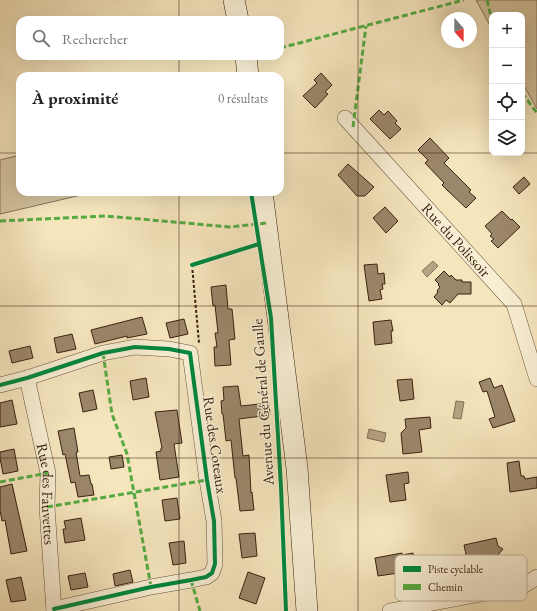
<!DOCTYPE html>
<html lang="fr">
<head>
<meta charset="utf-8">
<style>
	body { margin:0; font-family:"EB Garamond",serif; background:#f6f6f6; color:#222 }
	.controls { position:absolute; right:12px; top:12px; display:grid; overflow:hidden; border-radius:8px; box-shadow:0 4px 16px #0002 }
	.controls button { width:36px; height:36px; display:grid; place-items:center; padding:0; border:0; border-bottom:1px solid #e0e0e0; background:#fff; color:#222; font:20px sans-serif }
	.compass { position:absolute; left:441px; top:12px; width:36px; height:36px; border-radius:50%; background:#fff; box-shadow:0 4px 16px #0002; rotate:159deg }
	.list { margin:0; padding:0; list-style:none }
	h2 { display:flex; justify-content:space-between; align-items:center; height:52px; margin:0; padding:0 16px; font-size:17px }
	h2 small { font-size:13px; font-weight:400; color:#767676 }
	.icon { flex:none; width:22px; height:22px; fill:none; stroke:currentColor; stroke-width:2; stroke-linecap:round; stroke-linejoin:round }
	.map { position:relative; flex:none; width:537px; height:611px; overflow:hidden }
	.search { position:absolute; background:#fff; box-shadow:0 4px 16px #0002; left:16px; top:16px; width:268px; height:44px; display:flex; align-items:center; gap:10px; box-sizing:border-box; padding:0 14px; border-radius:12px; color:#767676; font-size:15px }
	.panel { position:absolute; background:#fff; box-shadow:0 4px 16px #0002; left:16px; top:72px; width:268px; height:124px; border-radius:12px }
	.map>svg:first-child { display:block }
</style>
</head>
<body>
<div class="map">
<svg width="537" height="611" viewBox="0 0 537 611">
	<rect width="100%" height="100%" fill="#f5e5bd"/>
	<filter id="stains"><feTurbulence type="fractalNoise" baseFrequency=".005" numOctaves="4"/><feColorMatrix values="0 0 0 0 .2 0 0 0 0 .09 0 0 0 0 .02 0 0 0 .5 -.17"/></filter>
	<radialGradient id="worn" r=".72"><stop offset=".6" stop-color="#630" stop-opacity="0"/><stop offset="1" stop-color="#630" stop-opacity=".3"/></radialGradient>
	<!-- green -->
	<path fill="#d5c4a0" stroke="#877358" d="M 476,0 L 537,0 L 537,109 L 522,82 L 522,15 L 492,15 L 492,29 Z
		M 20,155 L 20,192 L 94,192 L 0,214 L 0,160 Z"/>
	<!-- water -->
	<path fill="#b5a383" stroke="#836f55" d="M 433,261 L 438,266 L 427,277 L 422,271 Z
		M 456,401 L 464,402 L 461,419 L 453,418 Z
		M 369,429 L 386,433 L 384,442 L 367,438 Z"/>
	<!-- building -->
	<path fill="#9b876a" stroke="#392211" d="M 321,73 L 332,85 L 325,92 L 328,94 L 315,108 L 303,96 L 317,83 L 314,80 Z
		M 379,110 L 384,115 L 388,111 L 397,121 L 395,123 L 401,129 L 390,139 L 370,119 Z
		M 430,138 L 449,158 L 444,163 L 471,190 L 469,192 L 476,198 L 466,208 L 447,190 L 442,185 L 444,183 L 425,163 L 428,160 L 418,150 Z
		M 348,164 L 374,187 L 365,196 L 357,196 L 338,175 Z
		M 524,177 L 530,184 L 519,194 L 513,187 Z
		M 385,207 L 398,221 L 386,233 L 373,218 Z
		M 502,211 L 511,220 L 512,219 L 520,227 L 498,248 L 491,241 L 494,239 L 490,236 L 492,234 L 485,226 Z
		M 377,264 L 378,274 L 384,273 L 385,284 L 382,284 L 383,289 L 380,290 L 382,299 L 369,301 L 364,265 Z
		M 444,271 L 450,277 L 451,275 L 456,280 L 462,280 L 462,282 L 471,282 L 471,294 L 458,294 L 450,303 L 446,300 L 442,305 L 434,297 L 438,292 L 437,291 L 440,287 L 438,285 L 439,284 L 435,280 Z
		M 226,285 L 228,309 L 232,309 L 235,339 L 229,340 L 231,365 L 215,366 L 214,347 L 217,347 L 215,333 L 218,333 L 215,305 L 213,306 L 211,287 Z
		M 142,317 L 147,334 L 127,338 L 127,336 L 95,344 L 91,330 Z
		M 184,319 L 188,334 L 170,338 L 166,323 Z
		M 391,320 L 393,331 L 391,331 L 392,343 L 375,345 L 373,322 Z
		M 72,334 L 76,349 L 57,353 L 54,338 Z
		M 30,346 L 33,358 L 12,363 L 9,351 Z
		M 146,378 L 149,397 L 133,400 L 130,381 Z
		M 490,378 L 494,388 L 502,385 L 515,421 L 493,428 L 489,419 L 495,417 L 487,391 L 483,392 L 479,382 Z
		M 412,379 L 414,399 L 400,401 L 397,380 Z
		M 238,386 L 241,406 L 269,403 L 270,415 L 239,419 L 243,456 L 249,455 L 251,493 L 252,492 L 254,510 L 240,511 L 236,478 L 235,478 L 231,440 L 226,441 L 223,414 L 222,414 L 221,401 L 224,400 L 223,387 Z
		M 93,390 L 97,409 L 83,412 L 79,393 Z
		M 12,400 L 17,424 L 0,427 L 0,403 Z
		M 177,410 L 182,443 L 174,444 L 179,477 L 160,480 L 156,452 L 161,451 L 161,448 L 162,448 L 155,412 Z
		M 430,417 L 431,428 L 419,430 L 422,452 L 403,454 L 401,433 L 406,428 L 405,419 Z
		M 74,428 L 78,452 L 76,452 L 80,476 L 89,475 L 91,484 L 92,484 L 94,495 L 78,497 L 75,482 L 71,483 L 65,454 L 63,455 L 58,431 Z
		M 14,449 L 18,471 L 3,474 L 0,458 L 0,452 Z
		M 122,455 L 124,467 L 111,469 L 109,457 Z
		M 519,461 L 521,476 L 524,476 L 525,479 L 537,477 L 537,488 L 510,492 L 507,463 Z
		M 408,472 L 409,483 L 404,484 L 406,500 L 390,502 L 386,475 Z
		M 12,484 L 27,551 L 11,554 L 5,520 L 2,521 L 0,510 L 0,487 Z
		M 177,498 L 180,519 L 165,521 L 162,500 Z
		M 81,518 L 85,540 L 65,543 L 63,529 L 66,529 L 64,521 Z
		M 255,533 L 257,556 L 242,558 L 239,534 Z
		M 496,538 L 498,546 L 503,549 L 497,556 L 485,558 L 485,556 L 477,558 L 477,557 L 467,559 L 464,545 Z
		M 184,541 L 186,563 L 173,565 L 169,543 Z
		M 402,553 L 402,555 L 413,553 L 416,568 L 405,570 L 405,572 L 378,576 L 375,558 Z
		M 130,570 L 133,582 L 115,586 L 113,574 Z
		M 248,572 L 265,578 L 256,604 L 239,598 Z
		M 85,573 L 88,587 L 71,590 L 68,576 Z
		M 21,577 L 26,600 L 11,602 L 6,580 Z"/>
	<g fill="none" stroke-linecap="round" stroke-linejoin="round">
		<!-- street casing -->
		<g stroke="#68533c" stroke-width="16">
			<g id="street">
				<path id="s1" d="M 345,118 L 514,304 L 537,379"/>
				<path id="s2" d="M 27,378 L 48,473 L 47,507 L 54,611"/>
				<path d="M 0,385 L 27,378 L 103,353 L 135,347 L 169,349 L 190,353 L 207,480 L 214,521 L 215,564 L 212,573 L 206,577 L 191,580 L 151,587 L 54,609"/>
				<path d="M 390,611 L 523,586 L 537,577"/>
			</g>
		</g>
		<!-- secondary casing -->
		<g stroke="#392211" stroke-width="22">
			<path id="secondary" d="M 234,0 L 238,20
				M 246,56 L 248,76
				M 262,192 L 297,468 L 307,611"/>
		</g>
		<!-- path -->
		<path stroke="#392211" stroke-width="2" stroke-dasharray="3 2" stroke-linecap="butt" d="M 192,265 L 199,343"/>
		<!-- street -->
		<use href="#street" stroke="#f8eed4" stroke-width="15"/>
		<!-- secondary -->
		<use href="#secondary" stroke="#f8eed4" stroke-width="21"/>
		<!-- quiet -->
		<path stroke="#55aa42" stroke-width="3" stroke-dasharray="6 3" stroke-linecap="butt" d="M 487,0 L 492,21
			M 280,48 L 464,0
			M 246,56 L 247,56
			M 522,93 L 537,113
			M 353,127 L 366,26
			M 0,221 L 106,216 L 230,227 L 266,223
			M 103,353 L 112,414 L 127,454 L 151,587
			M 0,482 L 48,473
			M 47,507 L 207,480
			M 191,580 L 200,611"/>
		<!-- cycleway casing -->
		<g stroke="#f8eed4" stroke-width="6">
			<path id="cycleway" d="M 251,192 L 271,318 L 281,487 L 286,611
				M 192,265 L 259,244
				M 0,385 L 27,378 L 103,353 L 135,347 L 169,349 L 190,353 L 207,480 L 214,521 L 215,564 L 212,573 L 206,577 L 191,580 L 151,587 L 54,609"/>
		</g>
		<!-- cycleway -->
		<use href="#cycleway" stroke="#00873e" stroke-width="4"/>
	</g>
	<!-- grid -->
	<path fill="none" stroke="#392211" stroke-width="1" stroke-opacity="0.55" d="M 179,0 L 179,20M 358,0 L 358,611M 179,56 L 179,76M 0,153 L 20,153M 280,153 L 492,153M 522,153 L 537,153M 179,192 L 179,611M 0,306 L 537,306M 0,458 L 537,458"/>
	<g text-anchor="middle" stroke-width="3" stroke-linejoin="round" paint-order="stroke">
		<!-- street labels -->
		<g font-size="15" fill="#392211" stroke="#f8eed4">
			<text dy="5" stroke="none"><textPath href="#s1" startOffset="165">Rue du Polissoir</textPath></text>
			<text transform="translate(263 402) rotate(-94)" y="5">Avenue du Général de Gaulle</text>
			<text transform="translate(215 445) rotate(82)" y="5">Rue des Coteaux</text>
			<text dy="5" stroke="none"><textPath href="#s2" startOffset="118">Rue des Fauvettes</textPath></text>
		</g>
	</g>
	<!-- legend -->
	<rect x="395" y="555" width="132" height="46" rx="6" fill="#f8eed4" stroke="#bfb19a" stroke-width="1"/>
	<rect x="403" y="566" width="18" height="6" fill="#00873e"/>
	<rect x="403" y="584" width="18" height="6" fill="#55aa42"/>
	<g font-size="11" fill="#392211">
		<text x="428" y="573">Piste cyclable</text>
		<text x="428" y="591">Chemin</text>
	</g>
	<rect width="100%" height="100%" filter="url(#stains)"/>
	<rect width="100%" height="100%" fill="url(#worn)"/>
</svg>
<div class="controls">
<button>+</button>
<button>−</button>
<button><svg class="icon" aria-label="locate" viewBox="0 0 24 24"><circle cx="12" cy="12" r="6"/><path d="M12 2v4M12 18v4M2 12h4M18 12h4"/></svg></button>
<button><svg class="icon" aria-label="layers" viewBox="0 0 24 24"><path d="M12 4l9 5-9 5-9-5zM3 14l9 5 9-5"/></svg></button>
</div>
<svg class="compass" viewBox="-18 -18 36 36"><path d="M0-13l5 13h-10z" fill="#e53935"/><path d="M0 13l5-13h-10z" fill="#767676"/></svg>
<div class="search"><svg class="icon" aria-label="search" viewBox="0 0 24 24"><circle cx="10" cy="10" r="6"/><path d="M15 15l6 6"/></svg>Rechercher</div>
<section class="panel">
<h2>À proximité<small>0 résultats</small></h2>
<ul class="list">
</ul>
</section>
</div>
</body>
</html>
